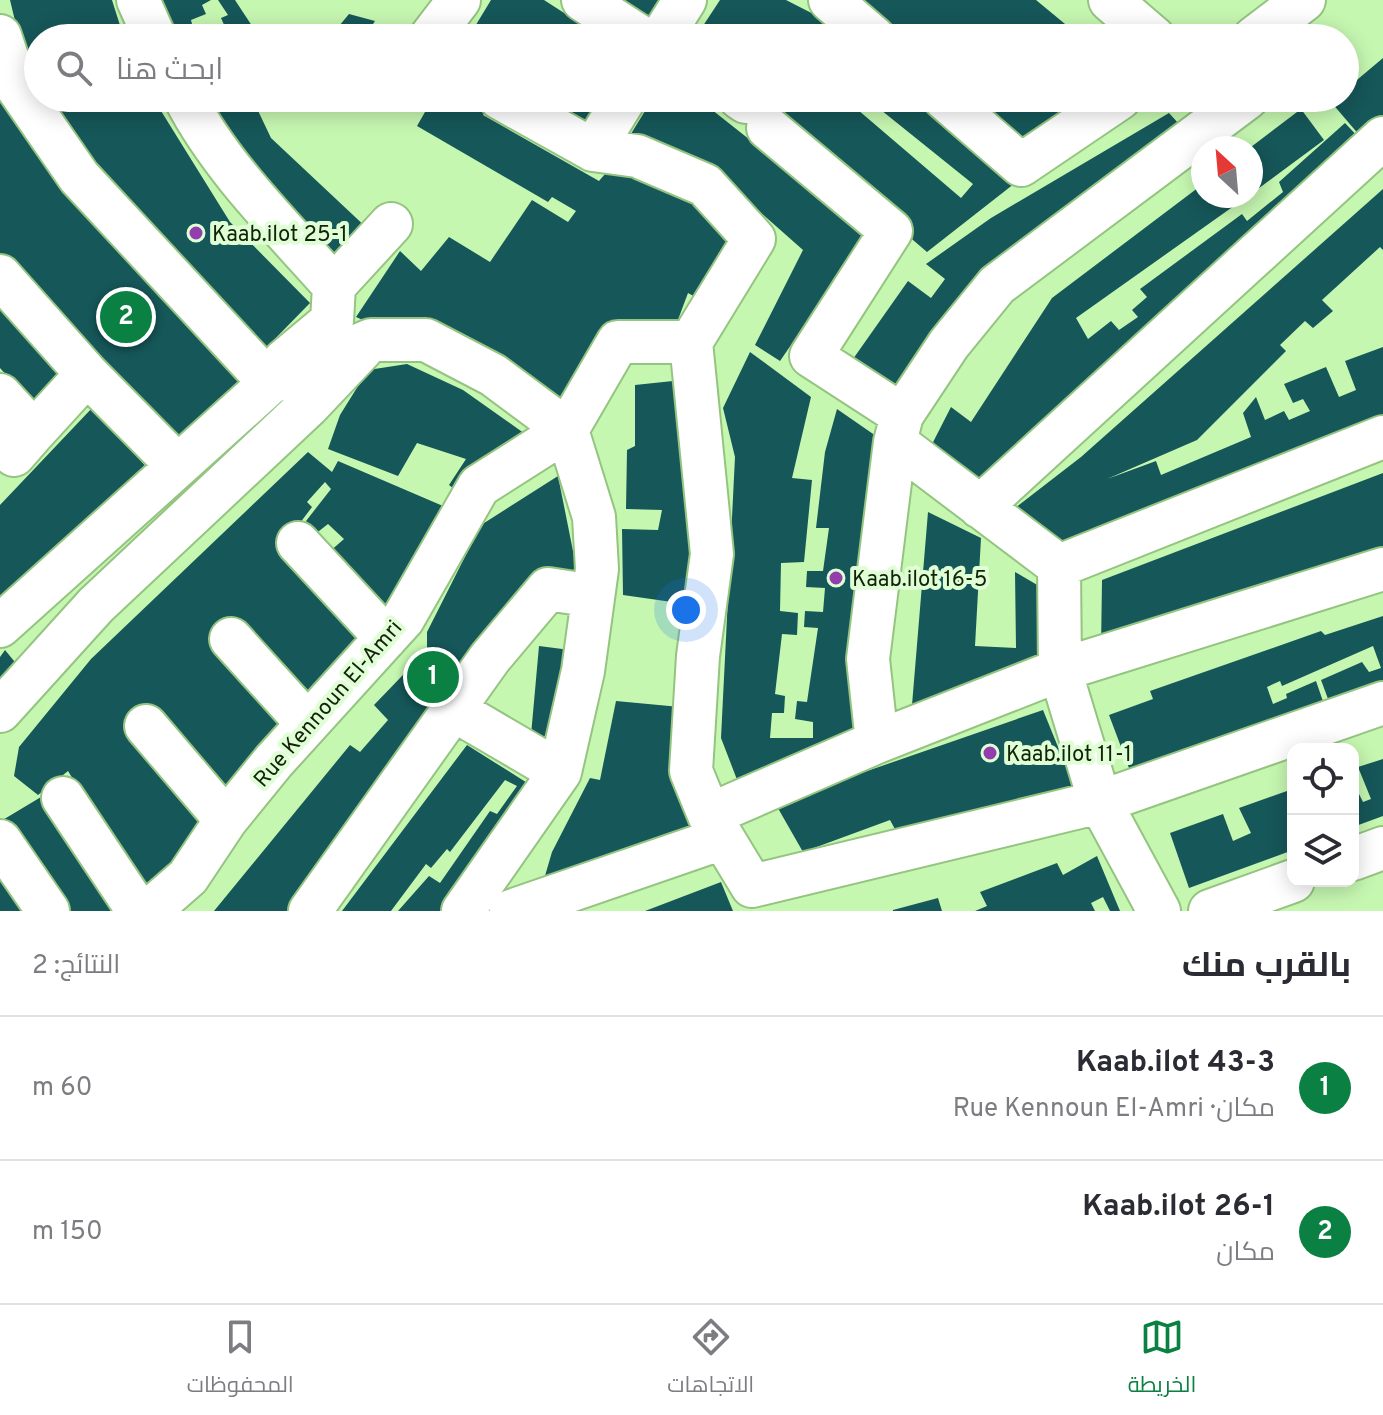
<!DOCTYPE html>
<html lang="ar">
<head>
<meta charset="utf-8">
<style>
	body { margin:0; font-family:Overpass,Cairo,sans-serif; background:#f2f2f3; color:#2b2b33; direction:rtl }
	.controls { position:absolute; right:24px; bottom:24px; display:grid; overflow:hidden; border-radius:16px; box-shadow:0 4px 20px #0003 }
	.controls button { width:72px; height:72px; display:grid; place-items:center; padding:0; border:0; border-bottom:2px solid #e1e1e2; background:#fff; color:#2b2b33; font:40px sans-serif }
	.compass { position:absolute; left:1191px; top:136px; width:72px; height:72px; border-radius:50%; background:#fff; box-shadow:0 4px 20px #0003; rotate:334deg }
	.you { position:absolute; left:686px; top:610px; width:28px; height:28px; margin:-20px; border:6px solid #fff; border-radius:50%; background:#1a73e8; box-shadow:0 0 0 12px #1a73e833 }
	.badge { display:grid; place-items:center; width:52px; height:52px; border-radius:50%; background:#0b8043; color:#fff; font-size:26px; font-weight:700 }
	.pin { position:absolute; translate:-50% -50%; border:4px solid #fff; box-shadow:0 2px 8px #0006 }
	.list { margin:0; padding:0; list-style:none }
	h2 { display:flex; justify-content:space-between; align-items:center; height:104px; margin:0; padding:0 32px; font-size:34px }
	h2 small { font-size:26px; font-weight:400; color:#7c7c81 }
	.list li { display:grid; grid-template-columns:52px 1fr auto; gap:24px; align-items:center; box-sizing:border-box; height:144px; padding:0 32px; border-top:2px solid #e1e1e2 }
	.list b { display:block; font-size:30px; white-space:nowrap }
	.list p { margin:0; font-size:26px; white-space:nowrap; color:#7c7c81 }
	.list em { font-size:26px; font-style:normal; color:#7c7c81 }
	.icon { flex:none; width:44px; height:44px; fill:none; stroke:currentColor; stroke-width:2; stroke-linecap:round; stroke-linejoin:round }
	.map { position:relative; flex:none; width:1383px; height:911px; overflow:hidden; direction:ltr }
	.search { position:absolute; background:#fff; box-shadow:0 4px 20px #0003; left:24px; right:24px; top:24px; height:88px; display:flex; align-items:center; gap:20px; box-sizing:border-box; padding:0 28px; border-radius:44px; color:#7c7c81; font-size:30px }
	.sheet { height:392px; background:#fff }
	nav { display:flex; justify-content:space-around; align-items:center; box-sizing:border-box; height:112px; border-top:2px solid #e1e1e2; background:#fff; font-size:22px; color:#7c7c81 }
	nav a { display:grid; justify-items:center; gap:4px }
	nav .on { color:#0b8043 }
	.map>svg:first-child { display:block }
</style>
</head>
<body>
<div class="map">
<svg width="1383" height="911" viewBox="0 0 1383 911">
	<rect width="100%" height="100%" fill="#c6f7b1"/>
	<!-- building -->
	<path fill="#165759" d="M 10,0 L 112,0 L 124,38 L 38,38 L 38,92 L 29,79 Z
		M 154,0 L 211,0 L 202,5 L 206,14 L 191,20 L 194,32 L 206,26 L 214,38 L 169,38 Z
		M 218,0 L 235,0 L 260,38 L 225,38 L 229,36 L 221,18 L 228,15 Z
		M 491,0 L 544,0 L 603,38 L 468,38 Z
		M 615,0 L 668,0 L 654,26 Z
		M 720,0 L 786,0 L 833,24 L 850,38 L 695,38 Z
		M 850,0 L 1036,0 L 1082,38 L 895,38 Z
		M 349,14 L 375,21 L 364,38 L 329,38 Z
		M 1383,58 L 1383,129 L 1366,143 L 1331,102 L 1345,98 L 1345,90 Z
		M 0,83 L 253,378 L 175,442 L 0,256 Z
		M 42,98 L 153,98 L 230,222 L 310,303 L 265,349 L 95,173 Z
		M 199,98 L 238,98 L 227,106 L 229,109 L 252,98 L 271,138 L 369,230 L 333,264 Z
		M 433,98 L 471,98 L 488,108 L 483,115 L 599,181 L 605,174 L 646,178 L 683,192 L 732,244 L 697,298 L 688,293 L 676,325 L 561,408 L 356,317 L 400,251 L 421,271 L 449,237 L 490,262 L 532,200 L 568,222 L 576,211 L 552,197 L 548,202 L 417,126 Z
		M 533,98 L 605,98 L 586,129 Z
		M 653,98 L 697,98 L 868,233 L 780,361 L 755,345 L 803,250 L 734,189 L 629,137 Z
		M 747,98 L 844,98 L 961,198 L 973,184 L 866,98 L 921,98 L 1019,180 L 927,252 Z
		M 967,98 L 1106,98 L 1029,150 Z
		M 1301,109 L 1324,140 L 1251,194 L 1251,147 Z
		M 1169,113 L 1189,135 L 897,388 L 853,359 L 908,281 L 931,298 L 945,279 L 926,264 L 991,218 Z
		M 1345,123 L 1362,141 L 979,486 L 929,450 L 951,407 L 971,422 L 1052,298 L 1203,184 L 1203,196 L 1248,196 L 1076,318 L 1088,339 L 1111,321 L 1119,330 L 1138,317 L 1132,310 L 1147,297 L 1140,289 L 1242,214 L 1247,221 L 1283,192 L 1279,182 Z
		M 1383,189 L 1383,250 L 1380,247 L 1322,300 L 1333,311 L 1313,328 L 1305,321 L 1280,345 L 1286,351 L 1197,440 L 1107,479 L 1156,461 L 1161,475 L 1251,437 L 1243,413 L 1256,397 L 1265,420 L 1284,411 L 1289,420 L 1310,411 L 1303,399 L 1293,403 L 1284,384 L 1326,367 L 1339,397 L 1356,390 L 1345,361 L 1383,347 L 1383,427 L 1065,551 L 1015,508 L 1081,457 Z
		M 0,301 L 59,375 L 33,405 L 0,368 Z
		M 750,352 L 811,397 L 792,478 L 812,480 L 804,562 L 781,563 L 780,611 L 798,613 L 797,635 L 782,634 L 775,694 L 785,696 L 784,713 L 772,713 L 770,738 L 813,738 L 813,722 L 795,719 L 797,701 L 807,702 L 818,628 L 804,627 L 805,611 L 823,612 L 825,588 L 806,587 L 807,571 L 823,571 L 829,528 L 816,528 L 825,452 L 837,409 L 876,436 L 866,738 L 741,790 L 721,738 L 735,457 L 723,408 Z
		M 407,364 L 463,390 L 528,436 L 459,493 L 449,485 L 466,459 L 417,443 L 398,476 L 328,449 L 340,415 L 368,370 Z
		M 673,381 L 692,502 L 693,605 L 623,595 L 622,529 L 658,530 L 662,510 L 626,509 L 627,450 L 635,446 L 635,385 Z
		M 93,407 L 150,471 L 0,604 L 0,505 Z
		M 308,452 L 332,472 L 338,461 L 450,509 L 386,617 L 328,553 L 344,539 L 328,524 L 314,535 L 306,521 L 331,489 L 325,482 L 307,502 L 312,507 L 297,527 L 372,640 L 307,703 L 231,617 L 215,630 L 287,722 L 225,798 L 138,707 L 127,717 L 206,823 L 145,898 L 68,771 L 38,795 L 14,776 L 19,747 L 91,659 Z
		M 1383,473 L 1383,548 L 1101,648 L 1102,580 Z
		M 558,476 L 577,571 L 544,573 L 296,911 L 214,911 L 350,745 L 360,752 L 388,720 L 374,705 L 427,650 L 427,632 L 481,525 Z
		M 928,512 L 981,538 L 975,646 L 1016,648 L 1015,572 L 1051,593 L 1052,662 L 911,717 Z
		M 1383,616 L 1383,687 L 1331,707 L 1321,680 L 1362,662 L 1369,672 L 1381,668 L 1373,646 L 1282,686 L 1280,681 L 1267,687 L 1273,704 L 1287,698 L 1286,694 L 1316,681 L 1326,710 L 1132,776 L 1109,715 L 1153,699 L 1150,691 L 1321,631 L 1325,635 Z
		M 539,646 L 570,650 L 553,745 L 531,735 Z
		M 5,650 L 19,667 L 0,690 L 0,657 Z
		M 616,701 L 680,707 L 701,829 L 542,886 L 552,852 L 590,778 L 600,780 Z
		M 1043,710 L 1078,796 L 896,831 L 890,820 L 803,852 L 775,803 Z
		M 467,745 L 532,786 L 448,911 L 398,911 L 429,876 L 440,883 L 490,811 L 497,814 L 517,786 L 505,780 L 450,852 L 447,849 L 431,868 L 426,864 L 391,911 L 342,911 Z
		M 1383,759 L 1383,816 L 1353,827 L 1353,782 L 1363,802 L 1371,799 L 1358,767 Z
		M 1287,791 L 1293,805 L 1293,850 L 1189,888 L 1170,833 L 1223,814 L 1233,841 L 1251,833 L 1239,808 Z
		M 41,797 L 117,911 L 64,911 L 1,821 Z
		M 1097,856 L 1120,911 L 1110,911 L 1103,897 L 1091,903 L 1095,911 L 975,911 L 987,906 L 980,892 L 1057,863 L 1063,875 Z
		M 0,871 L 25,911 L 0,911 Z
		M 721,882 L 733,911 L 645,911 Z
		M 938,898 L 942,911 L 893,911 L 893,910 Z"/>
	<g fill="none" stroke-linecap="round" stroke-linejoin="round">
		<!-- minor casing -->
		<g stroke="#94c480" stroke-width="46">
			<path id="minor" d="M 138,0 L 155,38
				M 583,0 L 642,38
				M 830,0 L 874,38
				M 1110,0 L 1154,38
				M 0,36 L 17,87 L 79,177 L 270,383
				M 430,38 L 459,0
				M 661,38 L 685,0
				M 1254,38 L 1304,0
				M 185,98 C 221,168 282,227 334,286
				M 740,98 L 746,102
				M 944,98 L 1021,165 L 1120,98
				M 768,128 L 891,231 L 811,356 L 902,415
				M 593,150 L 625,98
				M 0,276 L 87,374 L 177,465
				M 691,342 L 712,554 L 698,656 L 691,771 L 709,815 L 752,886 L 1100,802 L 1383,703
				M 284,361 L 332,321 L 334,286 L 391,224
				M 0,395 L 34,432 L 14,455 L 0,440
				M 34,432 L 87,374
				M 895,442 L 1059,566 L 1383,437
				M 980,507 L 1383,138
				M 298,543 L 386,638
				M 1059,566 L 1060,670 L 1100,802 L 1159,911
				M 0,626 L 270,383 L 371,340 L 426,340 L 493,375 L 567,430 L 594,517 L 597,569 L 583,671 L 560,772 L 463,911
				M 231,639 L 306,722
				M 454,710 L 560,772
				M 0,711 L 96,605 L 308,406 L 362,349
				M 146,726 L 226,820
				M 877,742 L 868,659 L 895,442 L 902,415 L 949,344 L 997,285 L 1247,98
				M 63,798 L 138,911
				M 709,815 L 877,742 L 1060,670 L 1383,569
				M 0,841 L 48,911
				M 1353,859 L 1383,848
				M 149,911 L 188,877 L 226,820 L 274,761 L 403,619 L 479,486 L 567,430 L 618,342 L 691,342 L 754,239 L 705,185 L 637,156 L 593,150 L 500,98
				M 310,911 L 490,658 L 548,589 L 593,596
				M 511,911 L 723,838
				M 1210,911 L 1293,881"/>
		</g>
		<!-- minor -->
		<use href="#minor" stroke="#fff" stroke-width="42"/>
	</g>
	<!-- markers -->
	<g fill="#923fad" stroke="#e0fed5" stroke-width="3">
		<circle cx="196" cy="233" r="8"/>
		<circle cx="836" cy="578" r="8"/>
		<circle cx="990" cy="753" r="8"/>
	</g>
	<g text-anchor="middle" stroke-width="8" stroke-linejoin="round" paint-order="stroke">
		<!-- poi labels -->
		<g font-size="22" fill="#112308" stroke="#e0fed5" text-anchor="start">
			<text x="212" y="241">Kaab.ilot 25-1</text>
			<text x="852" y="586">Kaab.ilot 16-5</text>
			<text x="1006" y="761">Kaab.ilot 11-1</text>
		</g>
		<!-- street labels -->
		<g font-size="22" fill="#112308" stroke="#e0fed5">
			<text transform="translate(327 703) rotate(-49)" y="8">Rue Kennoun El-Amri</text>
		</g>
	</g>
</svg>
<div class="controls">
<button><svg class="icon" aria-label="locate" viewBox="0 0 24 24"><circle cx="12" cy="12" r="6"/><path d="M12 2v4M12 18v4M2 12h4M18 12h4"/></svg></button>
<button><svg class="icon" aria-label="layers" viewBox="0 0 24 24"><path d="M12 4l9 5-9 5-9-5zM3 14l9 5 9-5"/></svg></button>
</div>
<svg class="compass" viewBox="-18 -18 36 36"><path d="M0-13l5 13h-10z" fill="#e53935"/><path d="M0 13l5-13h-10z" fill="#7c7c81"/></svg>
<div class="you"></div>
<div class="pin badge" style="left:433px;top:677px">1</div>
<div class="pin badge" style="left:126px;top:317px">2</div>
<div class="search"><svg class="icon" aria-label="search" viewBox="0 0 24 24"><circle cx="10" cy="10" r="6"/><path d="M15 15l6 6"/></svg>ابحث هنا</div>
</div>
<section class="sheet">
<h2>بالقرب منك<small>النتائج: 2</small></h2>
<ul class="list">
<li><span class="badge">1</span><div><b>Kaab.ilot 43-3</b><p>مكان · Rue Kennoun El-Amri</p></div><em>60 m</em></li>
<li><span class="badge">2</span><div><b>Kaab.ilot 26-1</b><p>مكان</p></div><em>150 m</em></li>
</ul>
</section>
<nav>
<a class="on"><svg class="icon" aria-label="map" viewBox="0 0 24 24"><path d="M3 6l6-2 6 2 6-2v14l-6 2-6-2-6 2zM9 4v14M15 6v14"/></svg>الخريطة</a>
<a><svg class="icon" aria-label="directions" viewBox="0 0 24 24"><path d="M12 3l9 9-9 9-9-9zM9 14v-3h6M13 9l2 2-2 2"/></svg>الاتجاهات</a>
<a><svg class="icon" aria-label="saved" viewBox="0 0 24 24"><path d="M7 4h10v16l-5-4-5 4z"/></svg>المحفوظات</a>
</nav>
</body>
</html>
